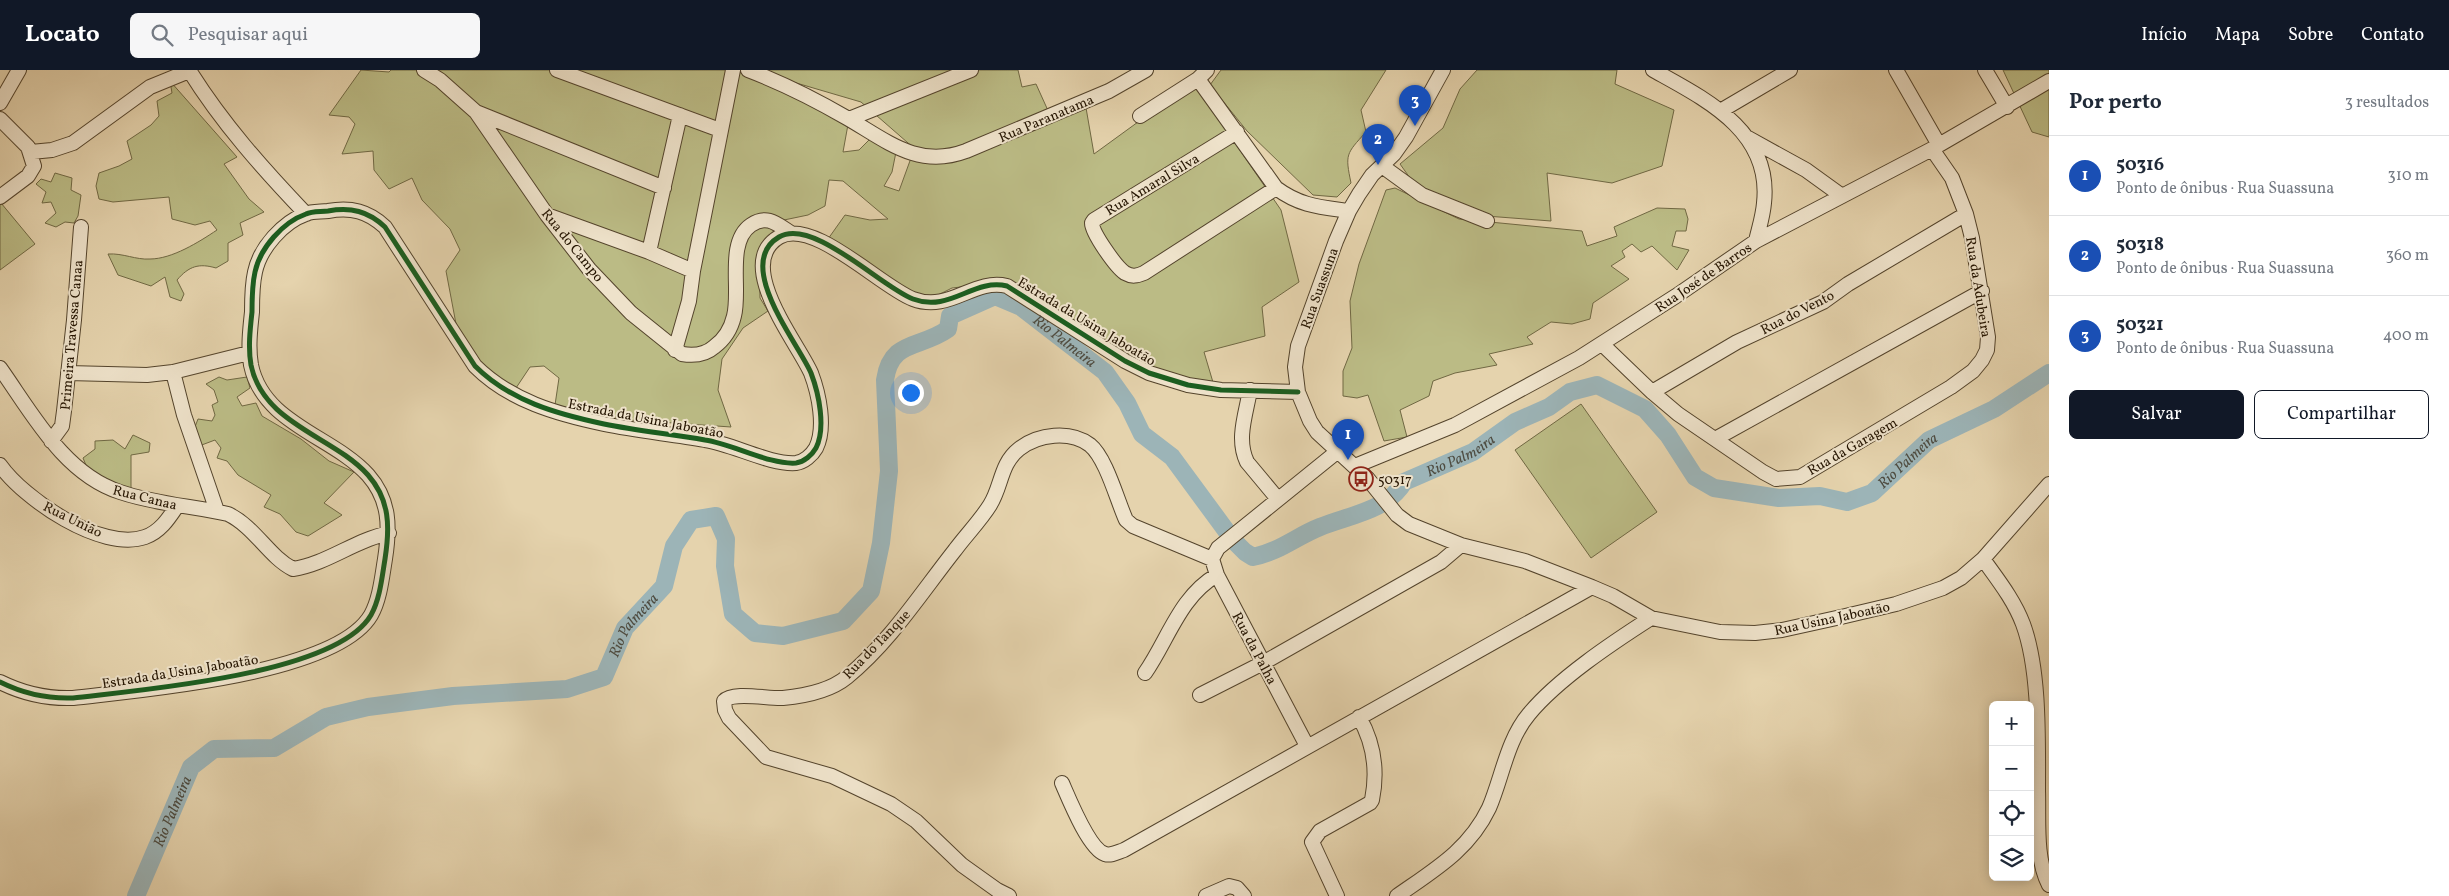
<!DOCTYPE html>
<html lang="pt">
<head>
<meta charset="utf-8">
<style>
	body { margin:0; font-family:Vollkorn,serif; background:#f6f6f7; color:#1f2937 }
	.controls { position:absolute; right:15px; bottom:15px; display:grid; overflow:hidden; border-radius:8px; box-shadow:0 2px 12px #0003 }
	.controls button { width:45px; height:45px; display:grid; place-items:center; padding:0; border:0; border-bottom:1px solid #e0e1e3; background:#fff; color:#1f2937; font:25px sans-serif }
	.you { position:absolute; left:910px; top:322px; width:18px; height:18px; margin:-12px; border:4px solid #fff; border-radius:50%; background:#1a73e8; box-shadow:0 0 0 8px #1a73e833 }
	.badge { display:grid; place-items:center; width:32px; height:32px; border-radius:50%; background:#111827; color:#fff; font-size:16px; font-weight:700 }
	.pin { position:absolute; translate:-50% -41px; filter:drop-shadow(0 1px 2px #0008) }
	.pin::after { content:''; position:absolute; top:26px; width:18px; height:15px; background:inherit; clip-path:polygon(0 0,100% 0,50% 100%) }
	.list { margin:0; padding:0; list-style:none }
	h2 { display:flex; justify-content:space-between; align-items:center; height:65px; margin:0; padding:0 20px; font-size:21px }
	h2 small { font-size:16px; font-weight:400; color:#747a83 }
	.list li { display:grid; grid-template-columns:32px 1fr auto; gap:15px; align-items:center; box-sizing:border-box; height:80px; padding:0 20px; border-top:1px solid #e0e1e3 }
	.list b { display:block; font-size:19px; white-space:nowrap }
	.list p { margin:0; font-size:16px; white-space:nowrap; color:#747a83 }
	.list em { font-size:16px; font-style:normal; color:#747a83 }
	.actions { display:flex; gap:10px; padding:15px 20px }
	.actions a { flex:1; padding:11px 0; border:1px solid #111827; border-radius:8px; text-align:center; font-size:18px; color:#111827 }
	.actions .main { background:#111827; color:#fff }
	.icon { flex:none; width:28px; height:28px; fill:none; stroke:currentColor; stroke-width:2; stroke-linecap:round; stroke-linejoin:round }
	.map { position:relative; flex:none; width:2049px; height:826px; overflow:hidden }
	header { display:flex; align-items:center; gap:30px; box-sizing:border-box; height:70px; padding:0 25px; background:#111827; color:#fff }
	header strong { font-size:24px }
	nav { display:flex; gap:28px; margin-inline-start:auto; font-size:18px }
	.search { width:350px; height:45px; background:#f6f6f7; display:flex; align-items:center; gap:12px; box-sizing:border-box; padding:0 18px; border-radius:8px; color:#747a83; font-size:19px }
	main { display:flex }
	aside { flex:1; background:#fff }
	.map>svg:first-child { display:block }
</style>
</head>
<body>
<header>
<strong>Locato</strong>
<div class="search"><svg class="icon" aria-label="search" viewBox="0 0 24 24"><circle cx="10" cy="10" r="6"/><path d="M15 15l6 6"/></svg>Pesquisar aqui</div>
<nav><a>Início</a><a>Mapa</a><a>Sobre</a><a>Contato</a></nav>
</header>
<main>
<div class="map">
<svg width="2049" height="826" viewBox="0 0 2049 826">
	<rect width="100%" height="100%" fill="#e5d3ad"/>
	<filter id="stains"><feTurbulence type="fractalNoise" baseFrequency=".004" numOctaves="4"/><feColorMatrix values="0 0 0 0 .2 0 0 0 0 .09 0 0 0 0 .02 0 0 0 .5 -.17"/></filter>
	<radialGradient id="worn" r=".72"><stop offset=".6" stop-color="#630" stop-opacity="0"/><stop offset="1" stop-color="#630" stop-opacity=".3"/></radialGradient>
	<!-- green -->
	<path fill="#bbbb85" stroke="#706843" d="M 361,0 L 389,2 L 391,0 L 748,0 L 849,49 L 843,82 L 859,80 L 873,66 L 897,77 L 892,102 L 884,116 L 899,121 L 911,88 L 923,86 L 861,32 L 752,0 L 1018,0 L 1022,17 L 1036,14 L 1050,45 L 1085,32 L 1094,84 L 1193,12 L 1281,140 L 1299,212 L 1262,237 L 1265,266 L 1204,282 L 1215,319 L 1153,305 L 995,213 L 952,218 L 924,232 L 828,169 L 845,145 L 870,150 L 888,149 L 843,111 L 829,110 L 825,136 L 808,145 L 784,150 L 759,180 L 760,228 L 768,241 L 743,258 L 722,289 L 718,320 L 731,357 L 630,350 L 555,335 L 559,308 L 544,296 L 530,297 L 512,324 L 460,275 L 446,201 L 460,180 L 450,159 L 422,130 L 412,108 L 389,119 L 374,100 L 373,81 L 342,84 L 355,54 L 349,47 L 329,45 Z
		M 1221,0 L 1386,0 L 1361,40 L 1366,62 C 1346,84 1345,84 1351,113 L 1337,127 L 1313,125 L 1247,61 L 1210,15 Z
		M 1477,0 L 1617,0 L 1615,14 L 1674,40 L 1662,96 L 1612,113 L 1547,103 L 1551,151 L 1486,146 L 1415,115 L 1400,94 L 1443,58 L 1460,19 Z
		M 2003,0 L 2049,0 L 2049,67 L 2032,62 Z
		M 170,11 L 237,87 L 224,94 L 249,129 L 264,142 L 240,153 L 243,165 L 228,173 L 228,191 L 216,198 C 199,193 189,196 177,210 L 184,224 L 181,231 L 170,227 L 165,207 L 151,216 L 118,205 L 108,184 C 123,183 136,190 150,189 C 172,189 199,172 217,160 L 210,151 L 195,155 L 172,149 L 169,127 L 113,132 L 99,129 L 96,116 L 99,103 L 119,96 L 132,89 L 127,71 L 151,55 L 159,46 L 157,31 L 172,23 Z
		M 55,103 L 72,108 L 71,120 L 81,125 L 78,146 L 74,153 L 65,152 L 56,157 L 45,153 L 56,143 L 51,132 L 42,133 L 46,122 L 36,114 L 41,109 L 51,112 Z
		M 1395,118 L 1459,149 L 1582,161 L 1587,176 L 1617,166 L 1614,157 L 1657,138 L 1685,139 L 1688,149 L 1686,161 L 1676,161 L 1672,176 L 1689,180 L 1677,200 L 1652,176 L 1641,182 L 1632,174 L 1622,181 L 1625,187 L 1611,196 L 1629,209 L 1593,233 L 1590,249 L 1572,254 L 1551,252 L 1527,267 L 1533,274 L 1489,284 L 1497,295 L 1455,303 L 1433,311 L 1429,326 L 1400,340 L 1407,367 L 1384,371 L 1368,325 L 1357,328 L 1343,326 L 1343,301 L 1352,278 L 1350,231 L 1359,194 L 1386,120 Z
		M 1,133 L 35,174 L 0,200 L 0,133 Z
		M 219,307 L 227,310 L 247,307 L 250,318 L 237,327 L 242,336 L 256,333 L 262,346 L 301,369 L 329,391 L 354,402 L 324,433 L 342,445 L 308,466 L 296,462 L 280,444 L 264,437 L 271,425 L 238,405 L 227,391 L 217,388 L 221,378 L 215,370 L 199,376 L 193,362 L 198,349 L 212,351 L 215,345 L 212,335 L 218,332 L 214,320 L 206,314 Z
		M 1581,334 L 1657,442 L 1591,488 L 1515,380 Z
		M 133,365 L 150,373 L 149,382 L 131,385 L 131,421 L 88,400 L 83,388 L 95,379 L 95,371 L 113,370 L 125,379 Z"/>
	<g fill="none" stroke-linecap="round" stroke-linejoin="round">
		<!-- river -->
		<path stroke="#9cb4b7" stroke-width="18" id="s1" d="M 136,826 L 191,697 L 214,679 L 274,678 L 326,647 L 368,637 L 453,626 L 567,619 L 604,607 L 625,558 L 664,516 L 674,476 L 691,450 L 716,446 L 726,469 L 725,496 L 733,544 L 755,563 L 783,566 L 843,551 L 871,521 L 881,473 L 889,401 L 885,310 C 891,269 920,279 948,259 L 950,246 L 995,226 L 1021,237 L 1105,302 L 1127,333 L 1142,364 L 1172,387 L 1233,470 L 1245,482 L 1253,487 C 1279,482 1297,466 1320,457 C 1349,445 1387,441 1404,412 L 1473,382 L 1515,352 L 1549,337 L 1570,322 L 1597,315 L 1645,339 L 1668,365 L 1695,407 L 1714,418 L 1779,428 L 1820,426 L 1847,432 L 1872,423 L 1929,370 L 1994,339 L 2049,303"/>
		<!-- minor casing -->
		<g stroke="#54442c" stroke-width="16">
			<path id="minor" d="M 189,0 C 222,53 263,99 306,144
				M 424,0 L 440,10 L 476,42 L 547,145 L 589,199 L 631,243 L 682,284 C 694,286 705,285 714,277 C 725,269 731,259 734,246 C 741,220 726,172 751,155 C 767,144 777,154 791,163
				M 557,0 L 720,60
				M 748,0 C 782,13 816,30 847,48 C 887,71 918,99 966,81 L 1109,21 L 1146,0
				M 1443,0 L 1406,67 L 1394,84 L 1372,105 L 1359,124 L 1349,141 L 1336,171 L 1298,276 L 1295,297 L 1298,322 L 1310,351 L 1317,362 L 1368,409 L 1397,445 L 1409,454 L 1461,475 L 1525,491 L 1592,517 L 1613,526 L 1651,548 L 1720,562 L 1755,563 L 1782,560 L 1841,547 L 1896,534 L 1943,518 L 1961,508 L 1983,489 L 2049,414
				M 1653,0 C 1705,29 1772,61 1764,133 C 1763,146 1759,158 1756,171
				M 1896,0 L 1939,75
				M 1985,0 L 2007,37
				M 1198,9 L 1276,118 C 1300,136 1320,137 1349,141
				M 0,33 L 19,0
				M 1722,40 L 1790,0
				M 476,42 L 664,118
				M 1140,46 L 1198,9 L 1207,0
				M 0,49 L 28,77 L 34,96 L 28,106 L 0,127
				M 849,49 L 971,0
				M 1237,62 L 1094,150 L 1092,153 C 1092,163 1116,197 1125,203 C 1132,207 1137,206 1144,203 L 1276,118
				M 1748,68 L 1806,100 L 1842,126
				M 31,82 L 52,80 L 73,73 L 150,17 L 189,1
				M 1382,96 L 1422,125 L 1487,151
				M 547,145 L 649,182 L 693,201
				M 649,182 L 680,45
				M 1602,274 L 1652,322 L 1678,344 L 1763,402 L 1776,409 L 1800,407 L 1951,317 L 1973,301 L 1982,290 L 1987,280 L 1988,267 L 1972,168 L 1966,144 L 1952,108 L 1932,79
				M 675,280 L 689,231 L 693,201 L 733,0
				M 0,298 C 32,343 64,404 120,422 C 155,434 192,436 228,444 C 255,457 269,487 293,499 C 327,494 355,470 389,463
				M 173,302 L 184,345 L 217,441
				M 68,303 L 147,305 L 173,302 L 249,283
				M 1250,320 C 1246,344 1236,369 1247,392 L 1277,428
				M 1652,322 L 1737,272 L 1823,232 L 1848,214 L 1966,144
				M 1715,369 L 1982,221
				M 51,371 L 62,356 L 64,341 L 74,250 L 81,157
				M 0,395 C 24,429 101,482 145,467 C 160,462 169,448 177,436
				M 1355,396 L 1455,355 L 1579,288 L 1676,226 L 1756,171 L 1932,79 L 2049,11
				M 1983,489 C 1998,510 2014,530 2023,554 C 2040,600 2038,671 2038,721 C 2039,750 2035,788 2049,815
				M 1145,603 C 1168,570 1180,526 1217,505
				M 0,612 C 24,624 46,629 73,628 C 139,620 336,605 371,545 C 380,529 382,507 385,489 C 390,457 390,430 368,405 C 333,366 263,354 251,295 C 248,278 250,260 252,242 C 252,229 252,215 255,202 C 260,178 283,152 306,144 C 312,141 321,142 328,141 C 351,137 368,141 385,157 L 475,296 C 510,331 557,344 604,354 C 638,361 672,364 705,370 C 733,374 770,395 796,393 C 804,392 812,385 816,378 C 826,358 819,324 811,303 C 798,273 733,194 779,167 C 813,147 881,217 913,229 C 950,243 973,208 1007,216 L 1125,291 L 1149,303 L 1188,315 L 1221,320 L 1298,322
				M 1200,625 L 1263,593 L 1441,492 L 1461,475
				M 1307,676 L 1217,505 L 1212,489 L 1218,478 L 1338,381
				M 1062,713 C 1069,729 1089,779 1105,784 C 1111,786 1118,782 1124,780 L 1592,517
				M 1009,826 L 997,820 L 962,795 L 916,751 L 891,734 L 832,706 L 766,687 L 729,648 L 725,640 L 724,631 C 733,621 768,629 783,628 C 804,626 830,621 847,607 C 890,572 921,523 955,480 C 966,465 980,451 990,435 C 1002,416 1000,394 1019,379 C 1038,364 1070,360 1090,375 C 1106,388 1117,430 1126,450 L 1133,456 L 1212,489
				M 1206,826 L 1229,816 L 1237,818 L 1244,826
				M 1337,826 L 1312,772 L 1320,761 L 1370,733 L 1372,730 C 1378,700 1374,673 1359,647
				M 1397,826 C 1434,800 1469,780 1489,738 C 1502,708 1507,670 1529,644 C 1558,609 1612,573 1651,548"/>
		</g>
		<!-- minor -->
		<use href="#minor" stroke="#eee2ca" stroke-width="14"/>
		<!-- cycleway casing -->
		<g stroke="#eee2ca" stroke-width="8">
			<path id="cycleway" d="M 0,612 C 24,624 46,629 73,628 C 139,620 336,605 371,545 C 380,529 382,507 385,489 C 390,457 390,430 368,405 C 333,366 263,354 251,295 C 248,278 250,260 252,242 C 252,229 252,215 255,202 C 260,178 283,152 306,144 C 312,141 321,142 328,141 C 351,137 368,141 385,157 L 475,296 C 510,331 557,344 604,354 C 638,361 672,364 705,370 C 733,374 770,395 796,393 C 804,392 812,385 816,378 C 826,358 819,324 811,303 C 798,273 733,194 779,167 C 813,147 881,217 913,229 C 950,243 973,208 1007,216 L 1125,291 L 1149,303 L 1188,315 L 1221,320 L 1298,322"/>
		</g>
		<!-- cycleway -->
		<use href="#cycleway" stroke="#1b5e20" stroke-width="5"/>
	</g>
	<!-- icons -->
	<defs>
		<g id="bus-ring" transform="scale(1.25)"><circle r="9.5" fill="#eee2ca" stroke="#8f2418" stroke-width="1.5"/><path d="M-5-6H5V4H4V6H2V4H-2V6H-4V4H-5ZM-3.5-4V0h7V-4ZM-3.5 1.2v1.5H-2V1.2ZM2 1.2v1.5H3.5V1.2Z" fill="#8f2418"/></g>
	</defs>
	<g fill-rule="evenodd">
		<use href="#bus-ring" x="1361" y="409"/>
	</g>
	<g text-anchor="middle" stroke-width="4" stroke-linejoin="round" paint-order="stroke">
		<!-- street labels -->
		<g font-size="14" fill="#241401" stroke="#eee2ca">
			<text transform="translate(1046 48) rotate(-23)" y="5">Rua Paranatama</text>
			<text transform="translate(1152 114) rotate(-31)" y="5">Rua Amaral Silva</text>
			<text transform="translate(573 175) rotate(51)" y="5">Rua do Campo</text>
			<text transform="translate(1703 207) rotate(-34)" y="5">Rua José de Barros</text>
			<text transform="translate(1979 217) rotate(81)" y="5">Rua da Adubeira</text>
			<text transform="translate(1319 218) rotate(-70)" y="5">Rua Suassuna</text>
			<text transform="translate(1797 242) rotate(-27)" y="5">Rua do Vento</text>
			<text transform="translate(1087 251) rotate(31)" y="5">Estrada da Usina Jaboatão</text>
			<text transform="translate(71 265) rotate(-85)" y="5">Primeira Travessa Canaa</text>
			<text transform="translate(646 348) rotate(11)" y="5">Estrada da Usina Jaboatão</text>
			<text transform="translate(1852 376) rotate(-30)" y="5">Rua da Garagem</text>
			<text transform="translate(145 427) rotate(14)" y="5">Rua Canaa</text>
			<text transform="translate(73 449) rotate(26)" y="5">Rua União</text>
			<text transform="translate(1832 548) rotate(-12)" y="5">Rua Usina Jaboatão</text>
			<text transform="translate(876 574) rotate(-46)" y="5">Rua do Tanque</text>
			<text transform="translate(1255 578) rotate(62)" y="5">Rua da Palha</text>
			<text transform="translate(180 601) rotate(-9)" y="5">Estrada da Usina Jaboatão</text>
		</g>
		<!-- poi labels -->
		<g font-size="14" fill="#241401" stroke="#eee2ca" text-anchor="start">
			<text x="1378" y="414">50317</text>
		</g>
		<!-- water labels -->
		<g font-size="15" font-style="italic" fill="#4e4c41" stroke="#eee2ca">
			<text dy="5" stroke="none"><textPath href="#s1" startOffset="1486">Rio Palmeira</textPath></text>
			<text dy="5" stroke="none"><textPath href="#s1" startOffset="2010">Rio Palmeira</textPath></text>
			<text dy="5" stroke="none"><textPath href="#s1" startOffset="2535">Rio Palmeira</textPath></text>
			<text dy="5" stroke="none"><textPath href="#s1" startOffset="632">Rio Palmeira</textPath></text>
			<text dy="5" stroke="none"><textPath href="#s1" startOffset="92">Rio Palmeira</textPath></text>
		</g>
	</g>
	<rect width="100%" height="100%" filter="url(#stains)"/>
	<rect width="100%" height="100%" fill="url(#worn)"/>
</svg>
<div class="controls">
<button>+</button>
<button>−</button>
<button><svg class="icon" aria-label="locate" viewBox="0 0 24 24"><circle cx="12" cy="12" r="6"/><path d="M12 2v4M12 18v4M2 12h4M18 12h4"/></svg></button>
<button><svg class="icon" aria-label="layers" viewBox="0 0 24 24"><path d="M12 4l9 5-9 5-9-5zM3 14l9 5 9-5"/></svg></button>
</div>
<div class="you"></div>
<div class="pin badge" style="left:1348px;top:390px;background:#1a4fb4">1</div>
<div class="pin badge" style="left:1378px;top:95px;background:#1a4fb4">2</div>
<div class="pin badge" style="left:1415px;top:56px;background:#1a4fb4">3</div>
</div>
<aside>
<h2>Por perto<small>3 resultados</small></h2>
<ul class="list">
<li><span class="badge" style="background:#1a4fb4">1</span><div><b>50316</b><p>Ponto de ônibus · Rua Suassuna</p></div><em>310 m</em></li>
<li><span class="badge" style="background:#1a4fb4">2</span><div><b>50318</b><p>Ponto de ônibus · Rua Suassuna</p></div><em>360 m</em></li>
<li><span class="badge" style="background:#1a4fb4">3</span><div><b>50321</b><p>Ponto de ônibus · Rua Suassuna</p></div><em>400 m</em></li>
</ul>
<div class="actions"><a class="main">Salvar</a><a>Compartilhar</a></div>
</aside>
</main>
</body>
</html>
